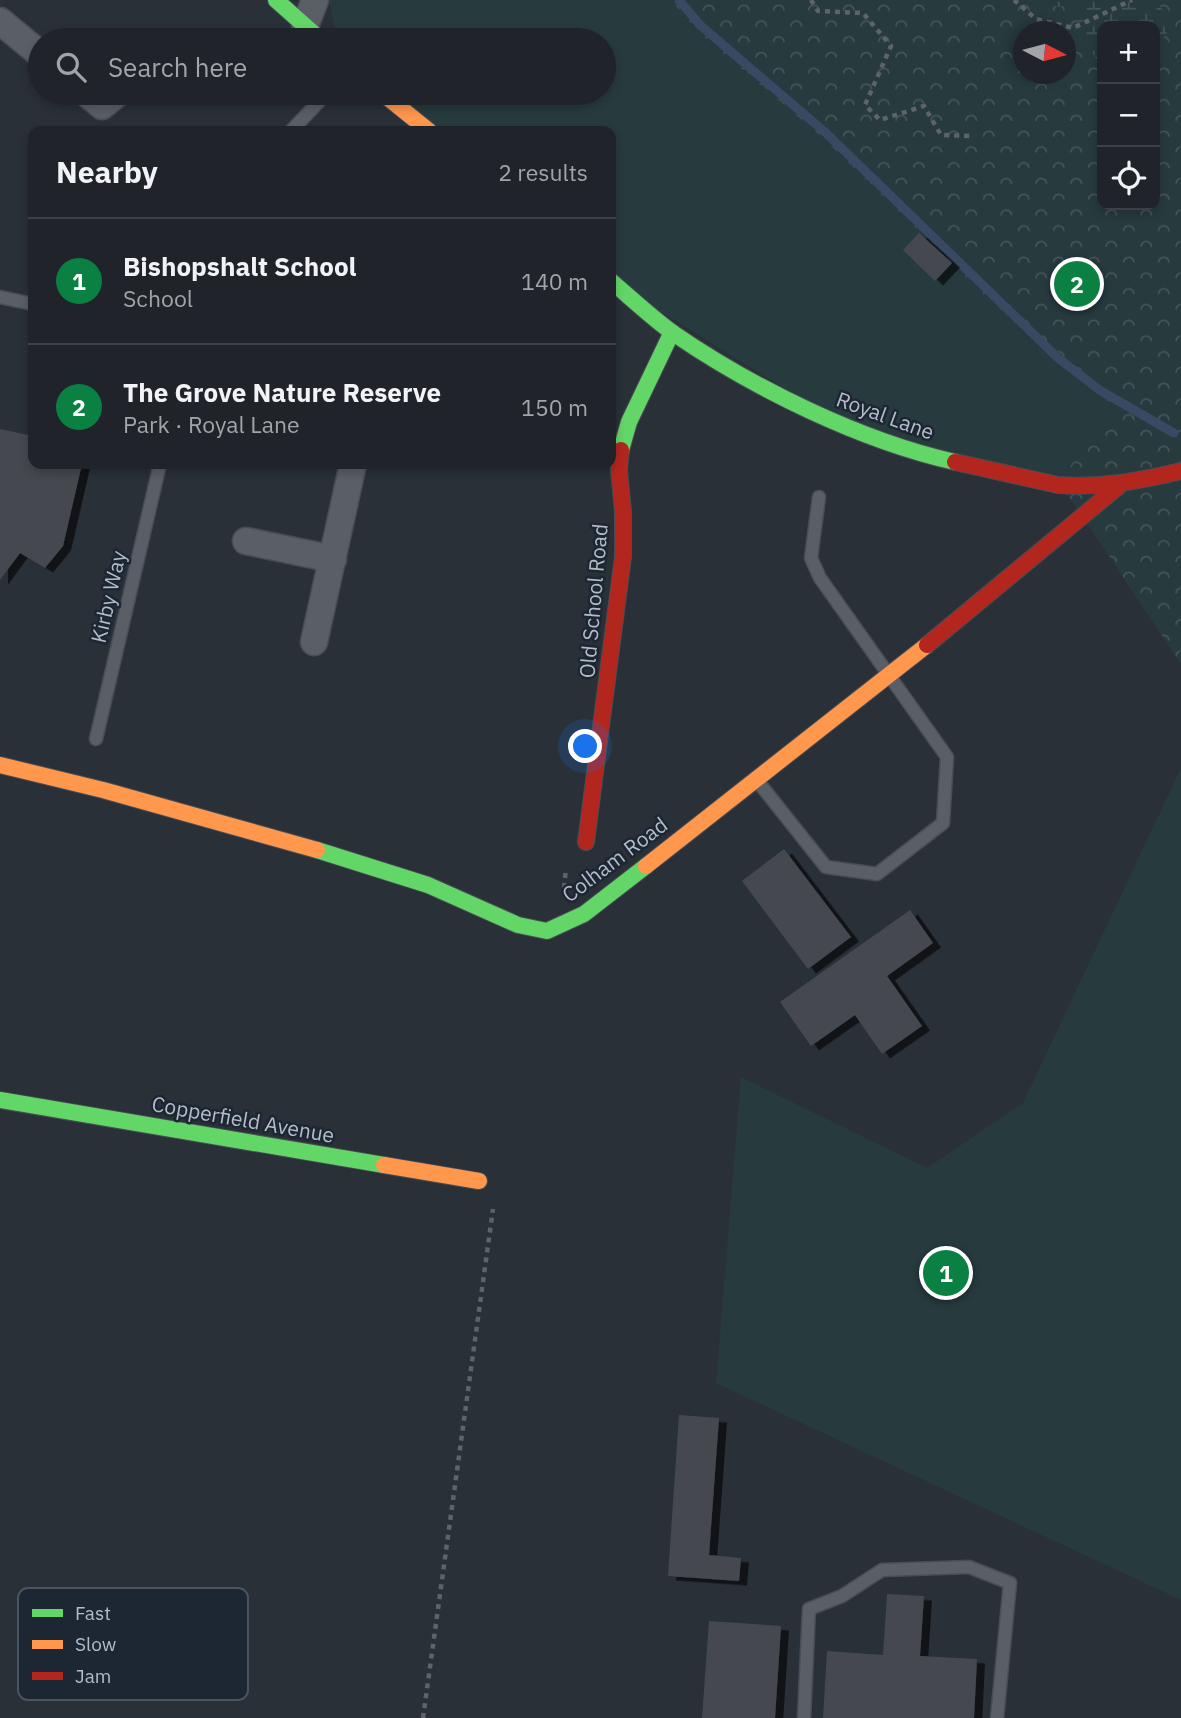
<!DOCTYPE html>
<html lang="en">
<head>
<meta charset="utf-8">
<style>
	body { margin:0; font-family:"IBM Plex Sans",sans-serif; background:#282c32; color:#f1f3f6 }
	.controls { position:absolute; right:21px; top:21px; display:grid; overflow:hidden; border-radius:14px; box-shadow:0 4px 10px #0003 }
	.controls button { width:63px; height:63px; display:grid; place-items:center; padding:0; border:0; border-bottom:2px solid #3d4147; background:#20242a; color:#f1f3f6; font:35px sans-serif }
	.compass { position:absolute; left:1013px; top:21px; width:63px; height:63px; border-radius:50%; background:#20242a; box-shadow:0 4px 10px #0003; rotate:96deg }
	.you { position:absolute; left:586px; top:747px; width:24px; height:24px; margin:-18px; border:5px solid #fff; border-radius:50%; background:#1a73e8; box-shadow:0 0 0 10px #1a73e833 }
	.badge { display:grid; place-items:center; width:46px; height:46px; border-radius:50%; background:#0b8043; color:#fff; font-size:23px; font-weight:700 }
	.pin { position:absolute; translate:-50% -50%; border:4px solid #fff; box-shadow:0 2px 7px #0006 }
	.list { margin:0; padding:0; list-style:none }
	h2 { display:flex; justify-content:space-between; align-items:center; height:91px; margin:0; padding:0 28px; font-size:30px }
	h2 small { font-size:23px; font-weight:400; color:#a2a4a8 }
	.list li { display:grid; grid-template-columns:46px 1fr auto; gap:21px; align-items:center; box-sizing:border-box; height:126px; padding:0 28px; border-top:2px solid #3d4147 }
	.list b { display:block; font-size:26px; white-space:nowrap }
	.list p { margin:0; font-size:23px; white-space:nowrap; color:#a2a4a8 }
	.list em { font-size:23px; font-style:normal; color:#a2a4a8 }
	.icon { flex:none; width:38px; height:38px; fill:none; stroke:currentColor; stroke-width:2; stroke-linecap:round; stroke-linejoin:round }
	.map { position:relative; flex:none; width:1181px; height:1718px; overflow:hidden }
	.search { position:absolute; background:#20242a; box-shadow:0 4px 10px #0003; left:28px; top:28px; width:588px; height:77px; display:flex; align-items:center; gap:18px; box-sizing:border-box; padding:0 24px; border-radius:38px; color:#a2a4a8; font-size:26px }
	.panel { position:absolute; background:#20242a; box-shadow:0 4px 10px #0003; left:28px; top:126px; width:588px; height:343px; border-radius:14px }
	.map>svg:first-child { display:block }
</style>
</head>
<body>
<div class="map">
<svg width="1181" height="1718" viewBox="0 0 1181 1718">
	<defs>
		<pattern id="forest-crowns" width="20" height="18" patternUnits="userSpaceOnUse" patternTransform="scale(1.75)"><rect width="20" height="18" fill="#273a3e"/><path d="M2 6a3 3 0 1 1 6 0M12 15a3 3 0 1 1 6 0" fill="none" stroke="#445559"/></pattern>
		<pattern id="wetland-marsh" width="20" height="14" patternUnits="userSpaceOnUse" patternTransform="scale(1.75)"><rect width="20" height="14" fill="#273a3e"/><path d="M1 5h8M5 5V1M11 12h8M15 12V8" fill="none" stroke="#445559"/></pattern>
		<filter id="shadow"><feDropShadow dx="8" dy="4.5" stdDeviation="0" flood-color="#0009"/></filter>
	</defs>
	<rect width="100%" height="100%" fill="#2a3038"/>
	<!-- green -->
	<path fill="#273a3e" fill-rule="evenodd" d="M 329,0 L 1181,0 L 1181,402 L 1058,485 L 846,427 L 611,281 L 611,131 L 429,131 L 393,93 L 604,93 L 604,40 L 347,40 L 334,25 ZM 1102,26 L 1155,26 L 1155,205 L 1102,205 ZM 1024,32 L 1066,32 L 1066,74 L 1024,74 Z
		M 1181,768 L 1181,1600 L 716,1383 L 741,1077 L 927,1168 L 1023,1103 Z"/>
	<!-- forest -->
	<path fill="url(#forest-crowns)" fill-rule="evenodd" d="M 671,0 L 1181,0 L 1181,664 L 1075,505 L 1058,485 L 1112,404 L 1054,363 L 823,138 L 698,32 ZM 1102,26 L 1155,26 L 1155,205 L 1102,205 ZM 1024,32 L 1066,32 L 1066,74 L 1024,74 Z"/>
	<!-- wetland -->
	<path fill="url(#wetland-marsh)" d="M 1041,0 L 1155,0 L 1173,23 L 1155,50 L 1155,26 L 1102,26 L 1102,67 L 1085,43 L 1075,7 L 1049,6 Z"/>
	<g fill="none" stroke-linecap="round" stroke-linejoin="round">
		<!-- stream -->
		<path stroke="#384963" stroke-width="9" d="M 679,0 L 700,25 L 826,133 L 1058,358 L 1101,391 L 1174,433"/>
	</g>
	<!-- building -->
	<path fill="#444950" filter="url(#shadow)" d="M 919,233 L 952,263 L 935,281 L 903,250 Z
		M 0,429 L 33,436 L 33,464 L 82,464 L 63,546 L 45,568 L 20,553 L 0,580 Z
		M 784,849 L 851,937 L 808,969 L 742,881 Z
		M 910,910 L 933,943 L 887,976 L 922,1026 L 882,1054 L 855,1015 L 811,1046 L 780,1002 Z
		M 679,1415 L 719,1418 L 709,1555 L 741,1558 L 739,1581 L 668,1576 Z
		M 887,1594 L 924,1596 L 920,1656 L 977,1659 L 974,1718 L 823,1718 L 827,1651 L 883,1655 Z
		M 709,1621 L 781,1626 L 775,1718 L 702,1718 Z"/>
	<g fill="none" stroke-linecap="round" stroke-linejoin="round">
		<!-- lane casing -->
		<g stroke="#484c53" stroke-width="15">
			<path id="lane" d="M 291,131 L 327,93
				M 0,297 L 33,304
				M 96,739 L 160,464
				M 759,783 L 826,867 L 877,874 L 943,823 L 947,757 L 820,578 L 811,558 L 819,497
				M 804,1718 L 809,1609 L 842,1596 L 882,1570 L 969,1567 L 1010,1583 L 997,1718"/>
		</g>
		<!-- street casing -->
		<g stroke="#484c53" stroke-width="29">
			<path id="street" d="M 0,21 L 40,54
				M 305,26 L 315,0
				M 86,93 L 102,106 L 118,93
				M 246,541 L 333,559
				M 314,642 L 353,464"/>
		</g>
		<!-- fast casing -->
		<g stroke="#484c53" stroke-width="18">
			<path id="fast" d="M 276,0 L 321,40
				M 611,281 C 631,298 651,317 673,333 C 753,388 861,441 955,462
				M 621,450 L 629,422 L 672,332
				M 317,850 L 428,885 L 518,925 L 547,931 L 584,914 L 646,866
				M 0,1100 L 384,1165"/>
		</g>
		<!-- slow casing -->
		<g stroke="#484c53" stroke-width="18">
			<path id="slow" d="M 382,93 L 429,131
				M 0,765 L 103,790 L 317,850
				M 646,866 L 927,645
				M 384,1165 L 479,1181"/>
		</g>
		<!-- jam casing -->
		<g stroke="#484c53" stroke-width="18">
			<path id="jam" d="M 955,462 L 1058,485 C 1100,488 1140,481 1181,471
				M 927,645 L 1120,485
				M 586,842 L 623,557 L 623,511 L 619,470 L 621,450"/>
		</g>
		<!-- path -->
		<path stroke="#5d636a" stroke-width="4.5" stroke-dasharray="5 5" stroke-linecap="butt" d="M 811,0 L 818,11 L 863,13 L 891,46 L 865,105 L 880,120 L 924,106 L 941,135 L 970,136
			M 1014,0 L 1036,19 L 1073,28 L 1132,0
			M 564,888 L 566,869
			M 423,1718 L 493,1209"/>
		<!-- lane -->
		<use href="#lane" stroke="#5a5e66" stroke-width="12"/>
		<!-- street -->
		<use href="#street" stroke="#5a5e66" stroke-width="26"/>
		<!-- fast -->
		<use href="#fast" stroke="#63d668" stroke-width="16"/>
		<!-- slow -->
		<use href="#slow" stroke="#ff974d" stroke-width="16"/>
		<!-- jam -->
		<use href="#jam" stroke="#b3261e" stroke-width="16"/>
	</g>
	<g text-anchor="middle" stroke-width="5" stroke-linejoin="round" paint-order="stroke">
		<!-- street labels -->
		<g font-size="21" fill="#b4bcc9" stroke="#1d2633">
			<text transform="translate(885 416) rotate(20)" y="7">Royal Lane</text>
			<text transform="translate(109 597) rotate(-77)" y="7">Kirby Way</text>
			<text transform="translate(594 601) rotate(-85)" y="7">Old School Road</text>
			<text transform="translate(615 860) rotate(-37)" y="7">Colham Road</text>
			<text transform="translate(243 1120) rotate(10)" y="7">Copperfield Avenue</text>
		</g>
	</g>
	<!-- legend -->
	<rect x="18" y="1588" width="230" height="112" rx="10" fill="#1d2633" stroke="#4a5360" stroke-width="2"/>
	<rect x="32" y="1609" width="31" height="8" fill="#63d668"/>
	<rect x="32" y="1640" width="31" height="9" fill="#ff974d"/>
	<rect x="32" y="1672" width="31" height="8" fill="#b3261e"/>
	<g font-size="19" fill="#b4bcc9">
		<text x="75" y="1620">Fast</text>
		<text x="75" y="1651">Slow</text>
		<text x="75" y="1683">Jam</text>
	</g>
</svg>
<div class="controls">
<button>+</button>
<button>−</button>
<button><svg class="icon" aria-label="locate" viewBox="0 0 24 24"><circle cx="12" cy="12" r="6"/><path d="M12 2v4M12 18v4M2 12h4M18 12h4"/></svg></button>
</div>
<svg class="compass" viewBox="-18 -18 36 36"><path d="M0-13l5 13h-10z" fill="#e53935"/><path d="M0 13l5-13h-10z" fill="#a2a4a8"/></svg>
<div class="you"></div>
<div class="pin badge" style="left:946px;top:1273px">1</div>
<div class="pin badge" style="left:1077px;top:284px">2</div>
<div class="search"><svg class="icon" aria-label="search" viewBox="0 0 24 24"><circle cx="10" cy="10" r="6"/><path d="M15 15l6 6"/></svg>Search here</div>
<section class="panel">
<h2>Nearby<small>2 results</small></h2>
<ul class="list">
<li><span class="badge">1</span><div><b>Bishopshalt School</b><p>School</p></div><em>140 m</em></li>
<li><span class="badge">2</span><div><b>The Grove Nature Reserve</b><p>Park · Royal Lane</p></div><em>150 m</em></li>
</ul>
</section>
</div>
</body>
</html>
